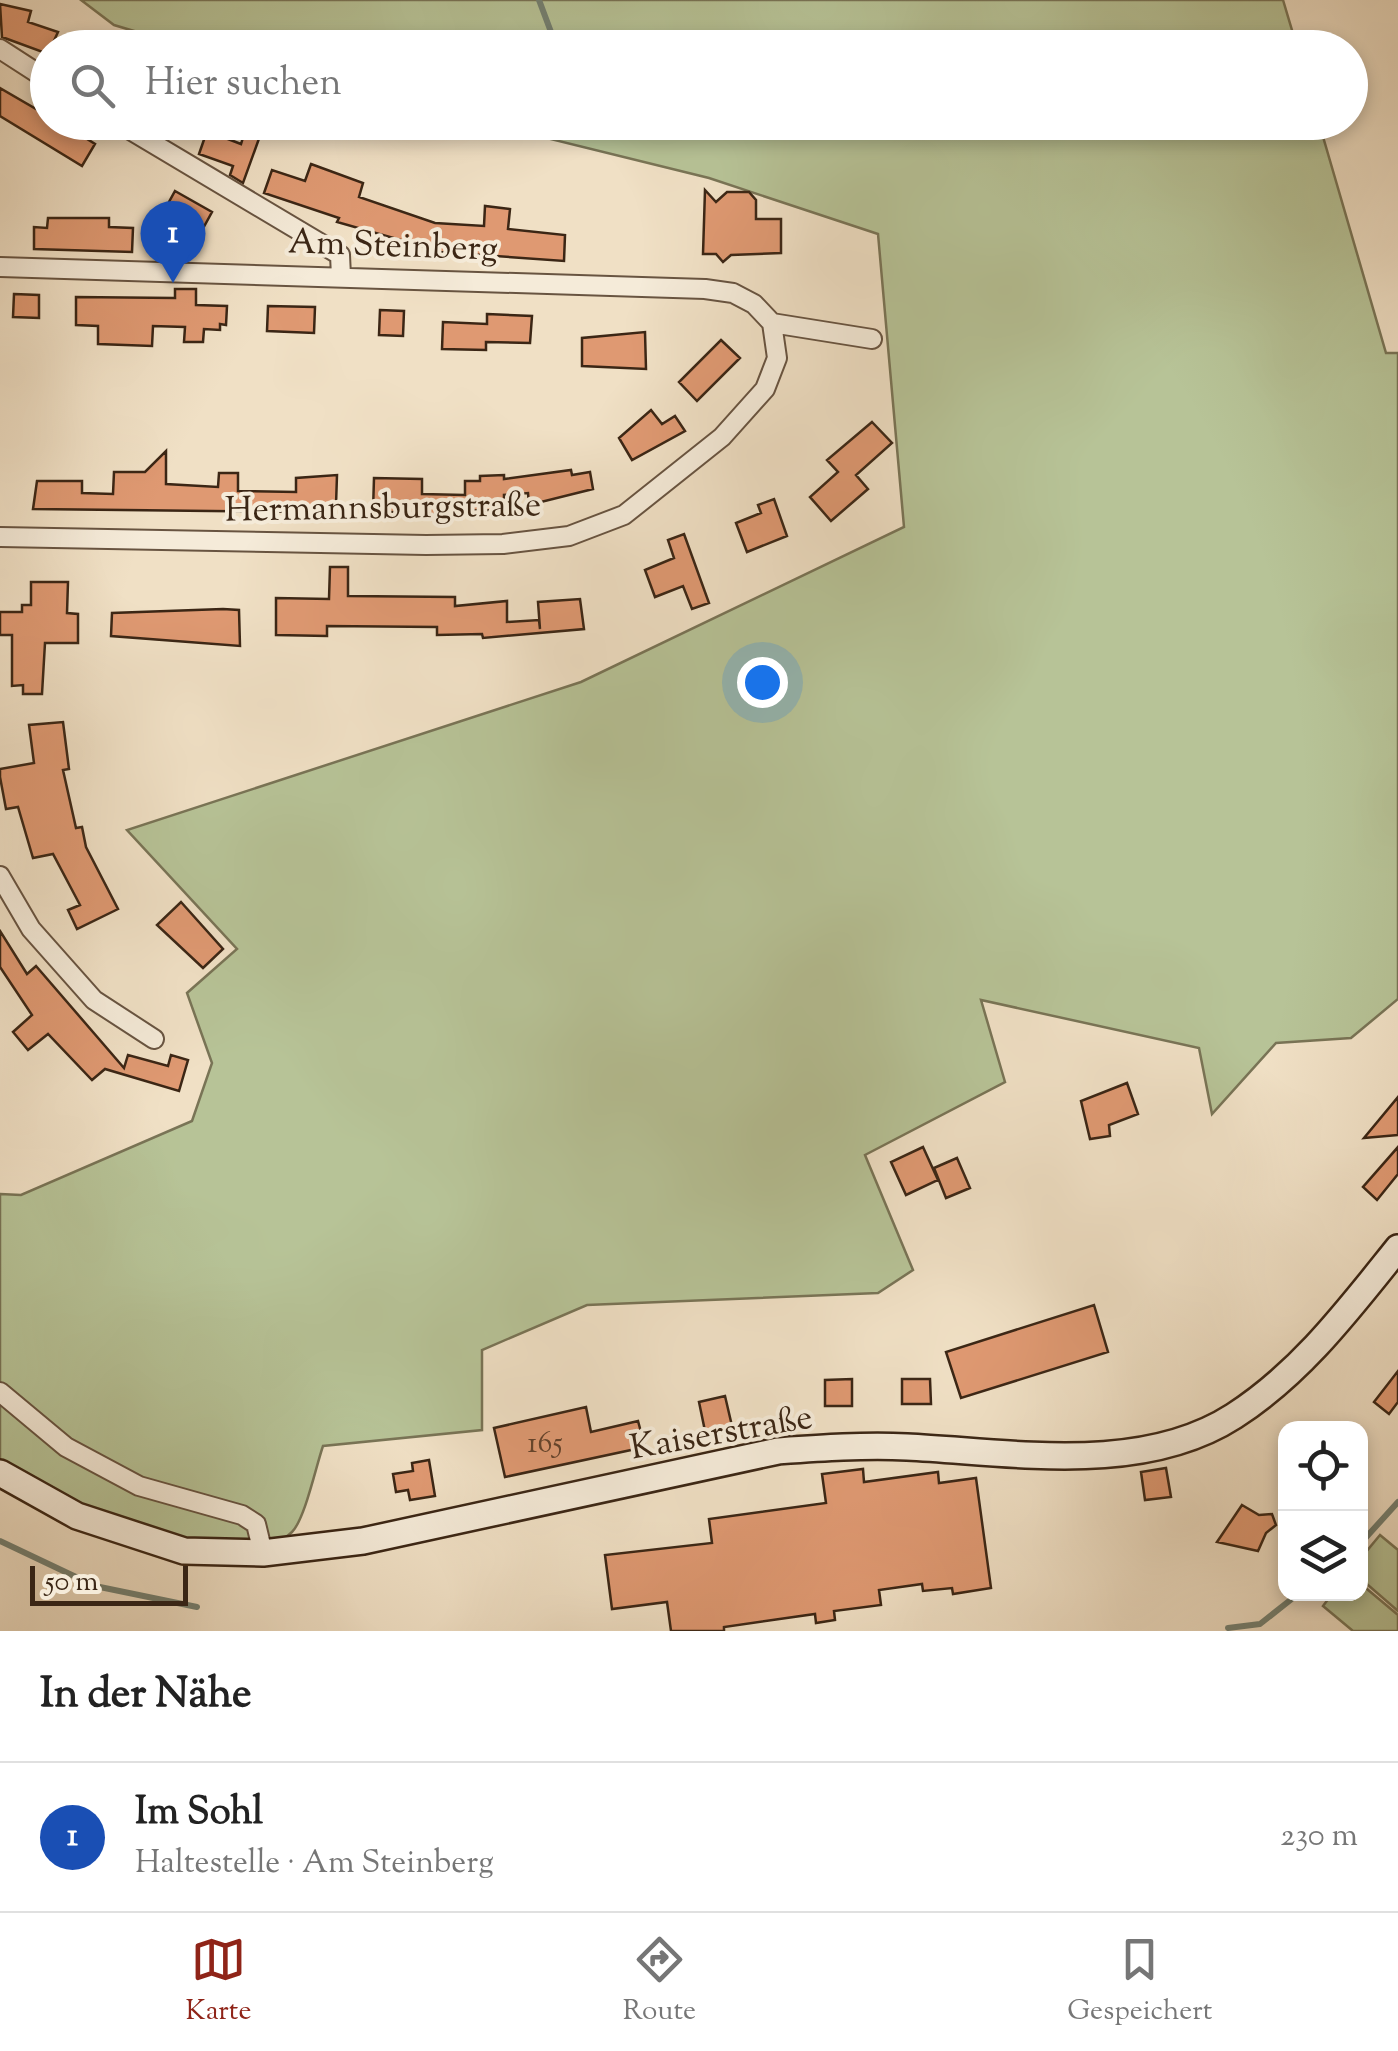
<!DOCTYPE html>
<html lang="de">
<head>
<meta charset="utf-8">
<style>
	body { margin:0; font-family:"Sorts Mill Goudy",serif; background:#f2f2f2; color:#222 }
	.controls { position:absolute; right:30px; bottom:30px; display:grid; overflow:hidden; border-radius:20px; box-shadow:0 5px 15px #0003 }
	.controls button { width:90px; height:90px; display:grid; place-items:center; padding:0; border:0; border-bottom:2px solid #e0e0e0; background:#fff; color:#222; font:50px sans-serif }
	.scale { position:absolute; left:30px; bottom:25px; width:158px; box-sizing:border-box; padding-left:10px; border:5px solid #3b2615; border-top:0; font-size:28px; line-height:35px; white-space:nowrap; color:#3b2615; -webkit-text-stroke:8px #f5ebd9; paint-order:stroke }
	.you { position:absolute; left:762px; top:682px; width:35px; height:35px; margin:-25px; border:8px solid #fff; border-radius:50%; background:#1a73e8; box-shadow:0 0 0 15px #1a73e833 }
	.badge { display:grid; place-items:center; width:65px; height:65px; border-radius:50%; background:#8f2418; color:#fff; font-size:32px; font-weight:700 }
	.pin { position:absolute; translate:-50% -82px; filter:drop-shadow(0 2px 5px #0008) }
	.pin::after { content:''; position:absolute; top:52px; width:35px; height:30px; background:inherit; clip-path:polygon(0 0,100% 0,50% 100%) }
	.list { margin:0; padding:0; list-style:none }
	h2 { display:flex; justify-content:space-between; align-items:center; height:130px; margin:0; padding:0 40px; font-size:42px }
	h2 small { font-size:32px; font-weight:400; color:#767676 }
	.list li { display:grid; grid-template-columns:65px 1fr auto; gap:30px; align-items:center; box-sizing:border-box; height:150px; padding:0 40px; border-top:2px solid #e0e0e0 }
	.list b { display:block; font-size:38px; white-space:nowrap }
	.list p { margin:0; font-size:32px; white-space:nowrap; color:#767676 }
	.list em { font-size:32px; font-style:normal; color:#767676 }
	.icon { flex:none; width:55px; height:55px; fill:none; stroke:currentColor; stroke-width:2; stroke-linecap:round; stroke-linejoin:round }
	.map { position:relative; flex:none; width:1398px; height:1631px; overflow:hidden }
	.search { position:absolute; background:#fff; box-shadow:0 5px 15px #0003; left:30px; right:30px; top:30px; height:110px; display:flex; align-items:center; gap:25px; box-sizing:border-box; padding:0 35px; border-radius:55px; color:#767676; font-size:38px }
	.sheet { height:280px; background:#fff }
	nav { display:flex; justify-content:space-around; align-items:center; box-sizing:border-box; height:140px; border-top:2px solid #e0e0e0; background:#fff; font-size:28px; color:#767676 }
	nav a { display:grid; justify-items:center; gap:5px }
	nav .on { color:#8f2418 }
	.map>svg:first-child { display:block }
</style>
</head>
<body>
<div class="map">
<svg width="1398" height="1631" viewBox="0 0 1398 1631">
	<rect width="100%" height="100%" fill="#f0e0c5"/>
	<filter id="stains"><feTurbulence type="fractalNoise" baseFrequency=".002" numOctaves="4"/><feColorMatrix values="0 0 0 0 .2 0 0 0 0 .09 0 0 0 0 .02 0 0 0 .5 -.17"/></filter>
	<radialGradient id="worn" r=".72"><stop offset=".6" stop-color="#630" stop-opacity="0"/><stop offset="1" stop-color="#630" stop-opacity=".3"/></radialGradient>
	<!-- green -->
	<path fill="#b7c397" stroke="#797456" stroke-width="2.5" d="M 81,0 L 1283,0 L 1297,47 L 191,48 L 114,25 Z
		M 486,123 L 1319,123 L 1386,353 L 1398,353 L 1398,999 L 1351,1038 L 1276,1043 L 1212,1114 L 1199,1048 L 981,1000 L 1005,1082 L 865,1155 L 913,1270 L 878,1293 L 587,1305 L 482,1350 L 482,1430 L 323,1446 C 316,1466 305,1519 292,1532 C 230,1596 68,1502 0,1473 L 0,1194 L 21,1195 L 192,1121 L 212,1063 L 187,993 L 237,949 L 127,830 L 581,682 L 904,527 L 878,234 L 709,178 Z
		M 1380,1535 L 1398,1550 L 1398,1611 L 1361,1579 L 1361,1558 Z
		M 1361,1584 L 1398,1615 L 1398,1631 L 1353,1631 L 1323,1606 L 1332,1594 L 1360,1594 Z"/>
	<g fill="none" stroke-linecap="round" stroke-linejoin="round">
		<!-- stream -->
		<path stroke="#748173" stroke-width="6" d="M 539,0 L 557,48
			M 0,1541 L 95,1586 L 197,1607
			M 1360,1544 L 1398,1502
			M 1228,1628 L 1260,1624 L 1298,1594"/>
	</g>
	<!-- building -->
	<path fill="#df9972" stroke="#3b2615" stroke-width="2.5" d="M 0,4 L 31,11 L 28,22 L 58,32 L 48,54 L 2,37 Z
		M 0,88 L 48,116 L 48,122 L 60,122 L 95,144 L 82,166 L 0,116 Z
		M 246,128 L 261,133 L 243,183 L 230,175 L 233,166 L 199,154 L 207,131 L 241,144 Z
		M 311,164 L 363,183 L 359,197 L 435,223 L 484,226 L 485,206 L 510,209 L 508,229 L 565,235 L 564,261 L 425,251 L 425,247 L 337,222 L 339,218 L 264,193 L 272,170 L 305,181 Z
		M 705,190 L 716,202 L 727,192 L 749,192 L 756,200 L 756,219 L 781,219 L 781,253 L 731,255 L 723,262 L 716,254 L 703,254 Z
		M 175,191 L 212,212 L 201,232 L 164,211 Z
		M 48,218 L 109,218 L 109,227 L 133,228 L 132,252 L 34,249 L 34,227 L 47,228 Z
		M 175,289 L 196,289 L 196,305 L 227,306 L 226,325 L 220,324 L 220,330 L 204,329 L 203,342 L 184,342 L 185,327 L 153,326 L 152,346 L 98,344 L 98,326 L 76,325 L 76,297 L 175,298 Z
		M 14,294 L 39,295 L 39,318 L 13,317 Z
		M 268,306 L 315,307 L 314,333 L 267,331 Z
		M 380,310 L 404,311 L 403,336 L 379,335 Z
		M 487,314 L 532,316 L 530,343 L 486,342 L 486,350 L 442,349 L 443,322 L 487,324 Z
		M 645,332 L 646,369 L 582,366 L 582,338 Z
		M 721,340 L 740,358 L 697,401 L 679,382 Z
		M 651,410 L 662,424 L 675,416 L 685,431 L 632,460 L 619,438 Z
		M 872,422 L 892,443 L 856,475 L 868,489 L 831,521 L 810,497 L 838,472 L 827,460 Z
		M 166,451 L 166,484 L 218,487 L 219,473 L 238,473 L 238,491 L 296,492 L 296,478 L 337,475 L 336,505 L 308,508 L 308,512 L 33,509 L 37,481 L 82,481 L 82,493 L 113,494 L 114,472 L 145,472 Z
		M 571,470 L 572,475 L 590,472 L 593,489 L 529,505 L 528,493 L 504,495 L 504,510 L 446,511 L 446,515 L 373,511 L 374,478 L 422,479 L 422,494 L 465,495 L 465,481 L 480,481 L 480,476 L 504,475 L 504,479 Z
		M 774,499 L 787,536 L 747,552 L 736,523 L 761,513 L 758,505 Z
		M 684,534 L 709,603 L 692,609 L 683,586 L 655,597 L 645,570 L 674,558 L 668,540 Z
		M 330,567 L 348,567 L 348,596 L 455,597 L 455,606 L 507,601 L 507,622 L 539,620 L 540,629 L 538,602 L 580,599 L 584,629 L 483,638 L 482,634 L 437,635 L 437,627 L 327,626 L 327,636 L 276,635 L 276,598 L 329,599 Z
		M 31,582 L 68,582 L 67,613 L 78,614 L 78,643 L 45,643 L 42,694 L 23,694 L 23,685 L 12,686 L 12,635 L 0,635 L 0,612 L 22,612 L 22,605 L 31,605 Z
		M 223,609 L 239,610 L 240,646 L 111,636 L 112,613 Z
		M 63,722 L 69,769 L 63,770 L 76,828 L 82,827 L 86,847 L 118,909 L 77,929 L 68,910 L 80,905 L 53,854 L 33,858 L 18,807 L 6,809 L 0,777 L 0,769 L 34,763 L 29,725 Z
		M 181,902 L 223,949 L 203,968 L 157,925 Z
		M 0,931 L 27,974 L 36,966 L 124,1068 L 128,1055 L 168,1066 L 171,1055 L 188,1060 L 179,1091 L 105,1069 L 92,1080 L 48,1034 L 28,1050 L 13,1032 L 32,1015 L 0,967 Z
		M 1127,1083 L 1138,1114 L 1109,1125 L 1110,1136 L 1090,1139 L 1081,1101 Z
		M 1398,1097 L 1398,1135 L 1364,1138 Z
		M 923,1147 L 938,1180 L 906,1195 L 891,1162 Z
		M 1398,1147 L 1398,1174 L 1377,1200 L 1363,1187 Z
		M 957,1158 L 970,1188 L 946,1198 L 934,1168 Z
		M 1094,1305 L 1108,1352 L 961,1398 L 946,1352 Z
		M 1398,1371 L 1398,1402 L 1389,1414 L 1374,1402 Z
		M 852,1379 L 852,1406 L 825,1406 L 825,1380 Z
		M 902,1379 L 930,1379 L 931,1404 L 902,1404 Z
		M 725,1396 L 732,1426 L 705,1431 L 699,1402 Z
		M 586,1407 L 591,1432 L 638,1421 L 645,1447 L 505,1477 L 494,1428 Z
		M 429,1460 L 435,1496 L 410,1500 L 408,1490 L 396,1492 L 393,1474 L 413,1471 L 412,1463 Z
		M 1166,1468 L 1171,1497 L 1145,1500 L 1141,1472 Z
		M 863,1469 L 864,1482 L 938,1472 L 939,1483 L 976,1478 L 991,1588 L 953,1594 L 952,1588 L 923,1591 L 922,1584 L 879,1590 L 881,1605 L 834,1611 L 835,1620 L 816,1623 L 815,1614 L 724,1627 L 724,1631 L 671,1631 L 667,1602 L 612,1609 L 605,1555 L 712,1543 L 709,1519 L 826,1503 L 822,1474 Z
		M 1242,1505 L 1259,1515 L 1272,1514 L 1276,1525 L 1266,1533 L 1258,1551 L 1217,1542 Z"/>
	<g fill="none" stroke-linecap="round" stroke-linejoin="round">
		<!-- street casing -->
		<g stroke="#685441" stroke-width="22">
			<path id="street" d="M 0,49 L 48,80
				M 117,122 L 340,255 L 341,276
				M 0,267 L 705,289 L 733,293 L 754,304 L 772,323 L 777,358 L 765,389 L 722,437 L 624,515 L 569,536 L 503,544 L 426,545 L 0,537
				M 772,323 L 872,339
				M 0,876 L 31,929 L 94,1000 L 154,1039
				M 0,1392 L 66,1447 L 139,1486 L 242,1515 L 256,1524 L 263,1553"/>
		</g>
		<!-- secondary casing -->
		<g stroke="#3b2615" stroke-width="30">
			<path id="secondary" d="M 0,1473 L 77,1516 L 184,1551 L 263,1553 L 363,1541 L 778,1451 C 821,1448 863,1445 907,1447 C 1011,1452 1141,1476 1234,1416 C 1301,1373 1349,1309 1398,1248"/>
		</g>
		<!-- street -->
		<use href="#street" stroke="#f5ebd9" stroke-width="18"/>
		<!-- secondary -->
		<use href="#secondary" stroke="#f5ebd9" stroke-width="25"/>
	</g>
	<g text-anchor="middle" stroke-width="8" stroke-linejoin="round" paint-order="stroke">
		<!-- number labels -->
		<g font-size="30" fill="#64432c">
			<text x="545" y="1452">165</text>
		</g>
		<!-- street labels -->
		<g font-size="35" fill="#3b2615" stroke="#f5ebd9">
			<text transform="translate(393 244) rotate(2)" y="12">Am Steinberg</text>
			<text transform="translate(383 506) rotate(-1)" y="12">Hermannsburgstraße</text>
			<text transform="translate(721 1431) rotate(-10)" y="12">Kaiserstraße</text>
		</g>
	</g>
	<rect width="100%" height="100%" filter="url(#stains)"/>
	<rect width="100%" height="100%" fill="url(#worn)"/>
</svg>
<div class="controls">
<button><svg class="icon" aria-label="locate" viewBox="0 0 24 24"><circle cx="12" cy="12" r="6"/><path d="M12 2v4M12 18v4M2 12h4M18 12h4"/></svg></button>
<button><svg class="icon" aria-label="layers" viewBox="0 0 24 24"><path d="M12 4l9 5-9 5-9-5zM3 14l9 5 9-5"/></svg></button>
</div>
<div class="scale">50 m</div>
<div class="you"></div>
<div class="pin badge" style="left:173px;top:283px;background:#1a4fb4">1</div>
<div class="search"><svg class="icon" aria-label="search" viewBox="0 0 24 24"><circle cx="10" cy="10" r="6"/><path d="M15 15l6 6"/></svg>Hier suchen</div>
</div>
<section class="sheet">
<h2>In der Nähe<small></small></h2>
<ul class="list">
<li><span class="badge" style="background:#1a4fb4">1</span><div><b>Im Sohl</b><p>Haltestelle · Am Steinberg</p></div><em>230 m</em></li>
</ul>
</section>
<nav>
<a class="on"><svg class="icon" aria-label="map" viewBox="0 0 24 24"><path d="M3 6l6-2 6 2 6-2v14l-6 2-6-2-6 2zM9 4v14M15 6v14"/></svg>Karte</a>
<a><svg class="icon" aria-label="directions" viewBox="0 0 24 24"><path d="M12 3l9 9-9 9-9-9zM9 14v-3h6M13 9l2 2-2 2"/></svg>Route</a>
<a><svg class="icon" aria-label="saved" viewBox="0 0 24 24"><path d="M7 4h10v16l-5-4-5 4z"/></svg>Gespeichert</a>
</nav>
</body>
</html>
